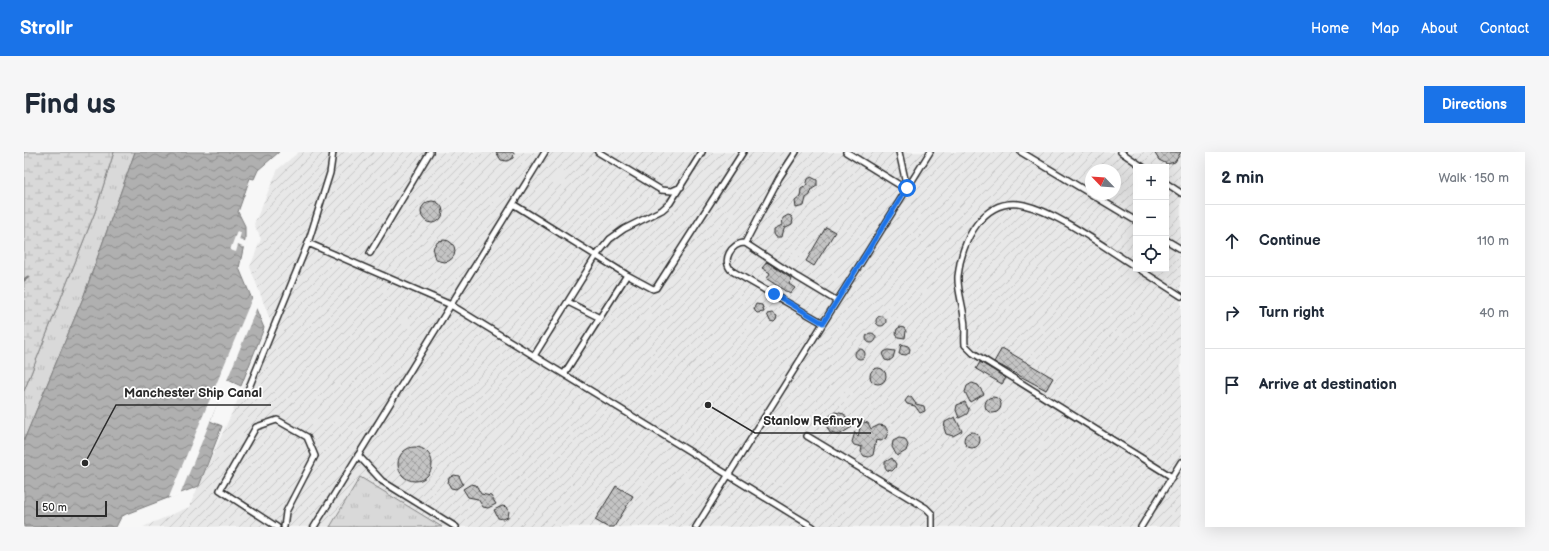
<!DOCTYPE html>
<html lang="en">
<head>
<meta charset="utf-8">
<style>
	body { margin:0; font-family:"Balsamiq Sans",sans-serif; background:#f6f6f7; color:#1f2937 }
	.controls { position:absolute; right:12px; top:12px; display:grid; overflow:hidden; border-radius:0px; box-shadow:0 4px 16px #0002 }
	.controls button { width:36px; height:36px; display:grid; place-items:center; padding:0; border:0; border-bottom:1px solid #e0e1e3; background:#fff; color:#1f2937; font:20px sans-serif }
	.compass { position:absolute; left:1061px; top:12px; width:36px; height:36px; border-radius:50%; background:#fff; box-shadow:0 4px 16px #0002; rotate:295deg }
	.scale { position:absolute; left:12px; bottom:10px; width:71px; box-sizing:border-box; padding-left:4px; border:2px solid #2b2b2b; border-top:0; font-size:11px; line-height:14px; white-space:nowrap; color:#2b2b2b; -webkit-text-stroke:3px #fff; paint-order:stroke }
	.stop { position:absolute; width:12px; height:12px; margin:-9px; border:3px solid #1a73e8; border-radius:50%; background:#fff }
	.stop.end { background:#1a73e8; border-color:#fff; box-shadow:0 1px 4px #0008 }
	.list { margin:0; padding:0; list-style:none }
	h2 { display:flex; justify-content:space-between; align-items:center; height:52px; margin:0; padding:0 16px; font-size:17px }
	h2 small { font-size:13px; font-weight:400; color:#747a83 }
	.list li { display:grid; grid-template-columns:26px 1fr auto; gap:12px; align-items:center; box-sizing:border-box; height:72px; padding:0 16px; border-top:1px solid #e0e1e3 }
	.list b { display:block; font-size:15px; white-space:nowrap }
	.list em { font-size:13px; font-style:normal; color:#747a83 }
	.icon { flex:none; width:22px; height:22px; fill:none; stroke:currentColor; stroke-width:2; stroke-linecap:round; stroke-linejoin:round }
	.map { position:relative; flex:none; width:1157px; height:375px; overflow:hidden; border-radius:0px }
	header { display:flex; align-items:center; gap:24px; box-sizing:border-box; height:56px; padding:0 20px; background:#1a73e8; color:#fff }
	header strong { font-size:19px }
	nav { display:flex; gap:22px; margin-inline-start:auto; font-size:14px }
	.intro { display:flex; align-items:center; justify-content:space-between; box-sizing:border-box; height:96px; padding:0 24px }
	h1 { margin:0; font-size:28px }
	.button { padding:10px 18px; border-radius:0px; background:#1a73e8; color:#fff; font-size:14px; font-weight:700 }
	main { display:flex; gap:24px; padding:0 24px }
	aside { flex:1; background:#fff; border-radius:0px; box-shadow:0 4px 16px #0002 }
	.map>svg:first-child { display:block }
</style>
</head>
<body>
<header>
<strong>Strollr</strong>
<nav><a>Home</a><a>Map</a><a>About</a><a>Contact</a></nav>
</header>
<div class="intro"><h1>Find us</h1><a class="button">Directions</a></div>
<main>
<div class="map">
<svg width="1157" height="375" viewBox="0 0 1157 375">
	<defs>
		<pattern id="industrial-furrows" width="10" height="10" patternUnits="userSpaceOnUse"><rect width="10" height="10" fill="#e8e8e8"/><path d="M-1 1l2-2M0 10L10 0M9 11l2-2" fill="none" stroke="#c7c7c7"/></pattern>
		<pattern id="grass-tufts" width="24" height="20" patternUnits="userSpaceOnUse"><rect width="24" height="20" fill="#d9d9d9"/><path d="M3 7l-1-3M5 7V3M7 7l1-3M15 17l-1-3M17 17v-4M19 17l1-3" fill="none" stroke="#bababa"/></pattern>
		<pattern id="wetland-marsh" width="20" height="14" patternUnits="userSpaceOnUse"><rect width="20" height="14" fill="#d9d9d9"/><path d="M1 5h8M5 5V1M11 12h8M15 12V8" fill="none" stroke="#bababa"/></pattern>
		<pattern id="water-waves" width="16" height="10" patternUnits="userSpaceOnUse"><rect width="16" height="10" fill="#b0b0b0"/><path d="M0 5q4-4 8 0t8 0" fill="none" stroke="#8f8f8f"/></pattern>
		<pattern id="building-cross-hatch" width="8" height="8" patternUnits="userSpaceOnUse"><rect width="8" height="8" fill="#c4c4c4"/><path d="M0 0l8 8M0 8l8-8" fill="none" stroke="#9f9f9f"/></pattern>
	</defs>
	<rect width="100%" height="100%" fill="#f7f7f7"/>
	<filter id="ink" filterUnits="userSpaceOnUse"><feTurbulence type="fractalNoise" baseFrequency=".025" numOctaves="2"/><feDisplacementMap in="SourceGraphic" scale="8" xChannelSelector="R" yChannelSelector="G"/><feConvolveMatrix kernelMatrix="1 2 1 2 8 2 1 2 1" color-interpolation-filters="sRGB"/></filter>
	<g filter="url(#ink)">
		<!-- industrial -->
		<path fill="url(#industrial-furrows)" fill-rule="evenodd" d="M 275,0 L 1157,0 L 1157,375 L 119,375 L 165,355 L 248,173 L 226,115 L 237,87 L 230,72 L 254,17 ZM 1112,15 L 1142,15 L 1142,117 L 1112,117 ZM 1067,18 L 1091,18 L 1091,42 L 1067,42 Z"/>
		<!-- grass -->
		<path fill="url(#grass-tufts)" stroke="#828282" d="M 90,0 L 111,0 L 59,146 L 0,288 L 0,239 L 71,60 Z
			M 336,325 L 418,375 L 306,375 Z"/>
		<!-- wetland -->
		<path fill="url(#wetland-marsh)" stroke="#828282" d="M 0,0 L 90,0 L 71,60 L 0,239 Z"/>
		<!-- water -->
		<path fill="url(#water-waves)" stroke="#7b7b7b" d="M 111,0 L 255,0 L 234,18 L 230,27 L 226,26 L 214,60 L 221,74 L 221,88 L 215,116 L 240,176 L 217,234 L 202,227 L 186,269 L 198,274 L 175,334 L 102,362 L 97,365 L 92,375 L 0,375 L 0,288 L 59,146 Z"/>
		<!-- pier -->
		<path fill="#f7f7f7" d="M 213,79 L 217,81 L 215,88 L 223,91 L 221,96 L 214,93 L 212,100 L 206,98 Z
			M 229,144 L 233,155 L 156,343 L 147,346 L 145,345 Z"/>
		<g fill="none" stroke-linecap="round" stroke-linejoin="round">
			<!-- stream -->
			<path stroke="#7b7b7b" stroke-width="3" d="M 0,128 L 4,125"/>
		</g>
		<!-- building -->
		<path fill="url(#building-cross-hatch)" stroke="#2b2b2b" d="M 472,0 L 490,0 L 489,6 L 483,9 L 477,8 Z
			M 1130,0 L 1157,0 L 1151,10 L 1143,12 L 1135,8 Z
			M 787,25 L 793,28 L 793,34 L 788,37 L 786,43 L 782,46 L 780,54 L 772,56 L 771,49 L 776,45 L 777,37 L 782,34 L 784,27 Z
			M397 60a11 11 0 1 1 22 0a11 11 0 1 1-22 0Z
			M 764,63 L 767,64 L 769,67 L 768,72 L 760,76 L 758,85 L 752,85 L 750,82 L 750,77 L 758,73 L 759,66 Z
			M 802,75 L 811,80 L 790,114 L 782,109 Z
			M409 99a11 11 0 1 1 22 0a11 11 0 1 1-22 0Z
			M 743,110 L 768,127 L 765,132 L 771,136 L 766,142 L 743,127 L 746,121 L 738,116 Z
			M 732,152 L 738,153 L 740,160 L 733,161 L 731,159 L 730,156 Z
			M 748,161 L 753,164 L 752,168 L 750,170 L 746,169 L 743,162 Z
			M852 169a5 5 0 1 1 10 0a5 5 0 1 1-10 0Z
			M 876,175 L 880,176 L 882,179 L 881,186 L 874,185 L 872,181 L 873,177 Z
			M842 186a5 5 0 1 1 10 0a5 5 0 1 1-10 0Z
			M 877,192 L 884,194 L 886,197 L 885,201 L 882,203 L 875,202 Z
			M 978,196 L 1029,226 L 1022,238 L 970,210 Z
			M831 202a5 5 0 1 1 10 0a5 5 0 1 1-10 0Z
			M 864,198 L 871,199 L 869,206 L 865,209 L 861,208 L 859,204 L 860,200 Z
			M 956,210 L 982,226 L 978,232 L 952,217 Z
			M846 224a8 8 0 1 1 16 0a8 8 0 1 1-16 0Z
			M 948,231 L 954,233 L 960,242 L 946,250 L 941,240 L 943,234 Z
			M961 253a8 8 0 1 1 16 0a8 8 0 1 1-16 0Z
			M 884,245 L 887,245 L 892,252 L 900,254 L 901,259 L 896,261 L 891,254 L 883,252 L 881,249 Z
			M 941,250 L 945,258 L 943,262 L 935,266 L 932,258 L 933,253 Z
			M 811,260 L 820,262 L 828,275 L 815,283 L 806,281 L 802,273 L 804,265 Z
			M 931,265 L 938,279 L 929,284 L 922,282 L 920,276 L 921,270 Z
			M 840,270 L 844,271 L 847,277 L 855,273 L 861,274 L 864,280 L 862,286 L 857,289 L 852,288 L 849,303 L 845,305 L 840,304 L 837,300 L 838,295 L 830,293 L 828,290 L 831,280 L 834,285 L 837,271 Z
			M940 288a8 8 0 1 1 16 0a8 8 0 1 1-16 0Z
			M 875,286 L 881,287 L 884,293 L 882,299 L 873,304 L 868,295 L 869,289 Z
			M374 312a17 17 0 1 1 34 0a17 17 0 1 1-34 0Z
			M 868,306 L 872,312 L 871,316 L 868,319 L 863,318 L 861,315 L 861,310 Z
			M 430,323 L 435,324 L 439,332 L 432,337 L 427,336 L 424,331 L 425,326 Z
			M 447,332 L 452,333 L 457,342 L 467,344 L 472,352 L 464,356 L 459,355 L 454,347 L 444,345 L 439,337 Z
			M 592,334 L 609,344 L 590,375 L 583,375 L 571,368 Z
			M 478,354 L 483,355 L 485,359 L 484,365 L 479,367 L 474,366 L 470,358 Z"/>
		<g fill="none" stroke-linecap="round" stroke-linejoin="round">
			<!-- lane casing -->
			<g stroke="#2b2b2b" stroke-width="8">
				<path id="lane" d="M 574,0 L 637,38 L 648,39 L 657,35
					M 822,0 L 882,37
					M 875,0 L 883,36
					M 997,0 L 1112,69
					M 1097,0 L 1119,15
					M 1142,31 L 1157,41
					M 489,52 L 603,123 L 540,222
					M 1142,88 L 1157,97
					M 284,91 L 427,153 L 789,375
					M 721,91 L 755,26 L 772,0
					M 346,101 L 406,0
					M 1112,115 C 1081,96 1035,61 1000,53 C 959,44 937,90 934,124 C 933,137 939,153 940,166 C 942,175 940,184 941,193 L 949,201 L 1148,325
					M 1115,117 L 1157,144
					M 603,123 L 629,137 L 632,136 L 719,0
					M 544,150 L 576,166
					M 799,171 L 708,119 C 697,109 707,91 721,91 L 773,125 L 813,149
					M 510,204 L 572,104 L 586,87 L 600,77 L 638,58 L 646,51 L 678,0
					M 224,238 L 284,91 L 306,21 L 309,0
					M 783,284 L 902,356 L 908,362 L 908,375
					M 334,303 L 358,329 L 432,375
					M 253,375 L 196,338 L 232,275 L 253,268 L 283,285 L 291,304 L 262,360 L 260,375
					M 290,375 L 521,0
					M 672,375 L 906,0
					M 1117,375 L 1157,310"/>
			</g>
			<!-- lane -->
			<use href="#lane" stroke="#fff" stroke-width="5"/>
		</g>
	</g>
	<g fill="none" stroke-linecap="round" stroke-linejoin="round" filter="url(#ink)">
		<!-- route -->
		<path stroke="#1a73e8" stroke-width="5" d="M 750,142 L 799,171 L 883,36"/>
	</g>
	<!-- callouts -->
	<path fill="none" stroke="#2b2b2b" stroke-width="1.5" d="M61 311L92 253H247M684 253L731 281H847"/>
	<g fill="#2b2b2b" stroke="#fff" stroke-width="1.5">
		<circle cx="61" cy="311" r="4"/>
		<circle cx="684" cy="253" r="4"/>
	</g>
	<g font-size="13" text-anchor="middle" font-weight="bold" fill="#2b2b2b" stroke="#fff" stroke-width="3.5" stroke-linejoin="round" paint-order="stroke">
		<text x="169" y="245">Manchester Ship Canal</text>
		<text x="789" y="273">Stanlow Refinery</text>
	</g>
</svg>
<div class="controls">
<button>+</button>
<button>−</button>
<button><svg class="icon" aria-label="locate" viewBox="0 0 24 24"><circle cx="12" cy="12" r="6"/><path d="M12 2v4M12 18v4M2 12h4M18 12h4"/></svg></button>
</div>
<svg class="compass" viewBox="-18 -18 36 36"><path d="M0-13l5 13h-10z" fill="#e53935"/><path d="M0 13l5-13h-10z" fill="#747a83"/></svg>
<div class="scale">50 m</div>
<div class="stop" style="left:883px;top:36px"></div>
<div class="stop end" style="left:750px;top:142px"></div>
</div>
<aside>
<h2>2 min<small>Walk · 150 m</small></h2>
<ul class="list">
<li><svg class="icon" aria-label="ahead" viewBox="0 0 24 24"><path d="M12 20V5M6 11l6-6 6 6"/></svg><div><b>Continue</b></div><em>110 m</em></li>
<li><svg class="icon" aria-label="right" viewBox="0 0 24 24"><path d="M7 20v-9h11M14 6l5 5-5 5"/></svg><div><b>Turn right</b></div><em>40 m</em></li>
<li><svg class="icon" aria-label="arrive" viewBox="0 0 24 24"><path d="M6 21V4h12l-3 4 3 4H6"/></svg><div><b>Arrive at destination</b></div></li>
</ul>
</aside>
</main>
</body>
</html>
